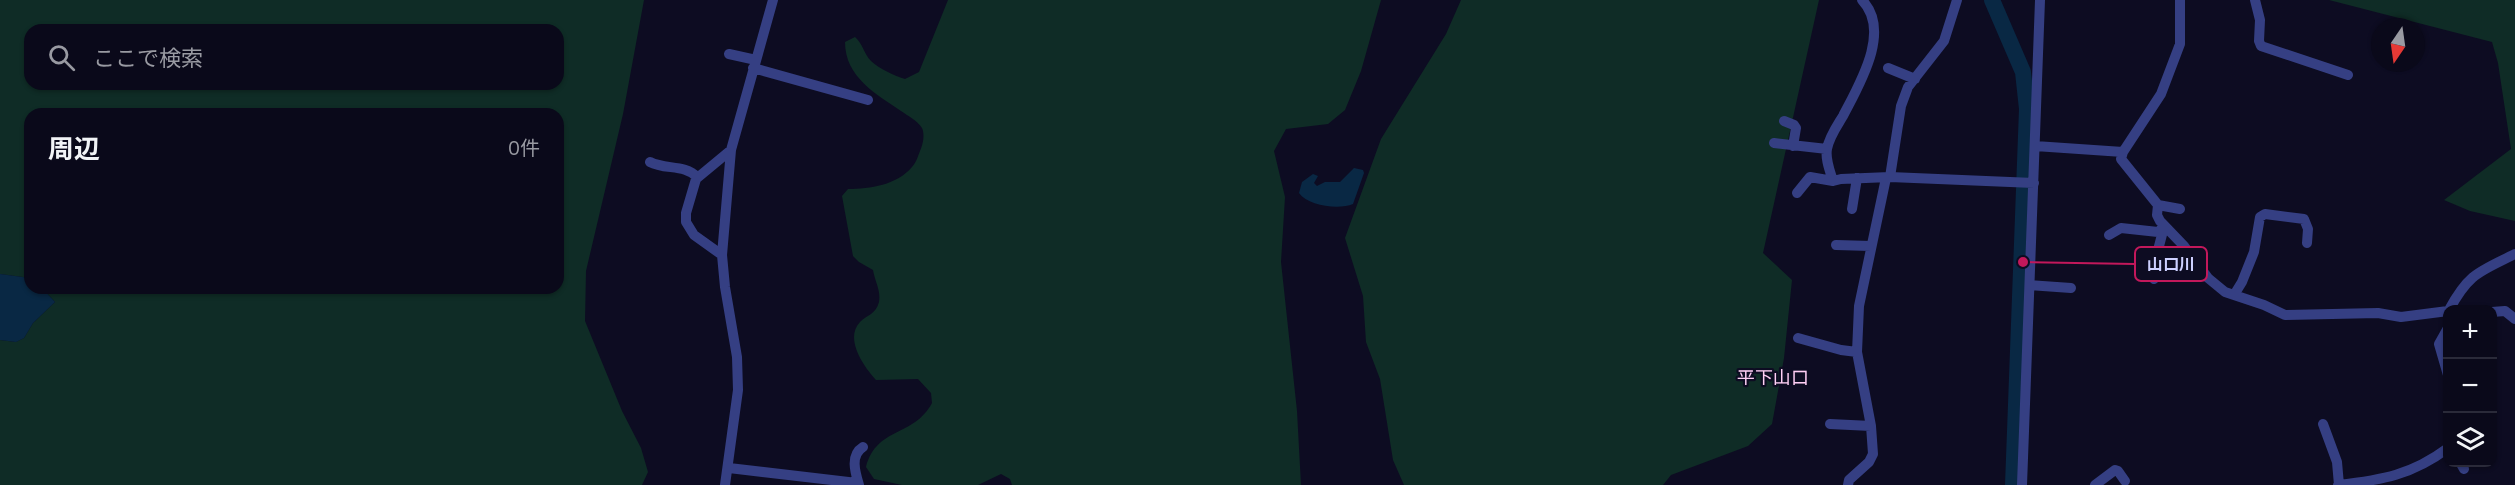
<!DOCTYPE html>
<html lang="ja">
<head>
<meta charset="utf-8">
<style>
	body { margin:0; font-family:"Nunito Sans","Noto Sans JP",sans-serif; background:#131223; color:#f1f3f6 }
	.controls { position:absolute; right:18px; bottom:18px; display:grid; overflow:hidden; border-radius:12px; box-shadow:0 2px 4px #0004 }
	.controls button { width:54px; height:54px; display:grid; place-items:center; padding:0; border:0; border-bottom:2px solid #2a2a39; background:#0a091a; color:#f1f3f6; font:30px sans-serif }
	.compass { position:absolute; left:2371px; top:18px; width:54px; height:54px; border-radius:50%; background:#0a091a; box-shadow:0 2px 4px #0004; rotate:193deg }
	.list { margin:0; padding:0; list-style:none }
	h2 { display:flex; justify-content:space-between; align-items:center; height:78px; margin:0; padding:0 24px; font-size:26px }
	h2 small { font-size:20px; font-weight:400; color:#999aa2 }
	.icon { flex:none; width:33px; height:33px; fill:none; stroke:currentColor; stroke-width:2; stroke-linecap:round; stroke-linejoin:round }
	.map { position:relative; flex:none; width:2515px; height:485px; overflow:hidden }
	.search { position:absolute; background:#0a091a; box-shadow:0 2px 4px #0004; left:24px; top:24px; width:540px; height:66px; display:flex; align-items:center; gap:15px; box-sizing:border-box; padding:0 21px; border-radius:18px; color:#999aa2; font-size:22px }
	.panel { position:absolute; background:#0a091a; box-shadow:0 2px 4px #0004; left:24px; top:108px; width:540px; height:186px; border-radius:18px }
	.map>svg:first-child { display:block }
</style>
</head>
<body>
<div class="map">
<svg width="2515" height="485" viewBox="0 0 2515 485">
	<rect width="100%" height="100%" fill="#0d0c22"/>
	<!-- green -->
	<path fill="#0f2c26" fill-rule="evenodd" d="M 0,0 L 644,0 L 623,114 L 586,271 L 585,321 L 622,411 L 641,448 L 648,472 L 642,485 L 0,485 L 0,340 L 16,342 L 24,338 L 33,323 L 55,302 L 42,288 L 558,288 L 558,114 L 30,114 L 30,278 L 0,274 ZM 30,30 L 558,30 L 558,84 L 30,84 Z
		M 948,0 L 1381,0 L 1361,71 L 1345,110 L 1328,124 L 1286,129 L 1274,151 L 1285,197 L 1281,262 L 1297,411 L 1301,485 L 1012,485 L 1010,479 L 1001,474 L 978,485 L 902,485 L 874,479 L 866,467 C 877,426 913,438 932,403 L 931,393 L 918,379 L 876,380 C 864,367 844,339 860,322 C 867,315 876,314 879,302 C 881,290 875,282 873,270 L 859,262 L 853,256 L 842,196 L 848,189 C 870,189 897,185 912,167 C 916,163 918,156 920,151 C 923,144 925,135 922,128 C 917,120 908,116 901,111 C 876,94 845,77 845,42 L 855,37 C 863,44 864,54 871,61 C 880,69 893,75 905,79 L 919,72 Z
		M 1461,0 L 1819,0 L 1763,253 L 1792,280 L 1784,358 L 1772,424 L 1748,446 L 1671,475 L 1663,485 L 1404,485 L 1393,460 L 1380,379 L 1366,342 L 1363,296 L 1345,238 L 1381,139 L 1446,34 Z
		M 2329,0 L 2515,0 L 2515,221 L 2470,211 L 2444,200 L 2511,149 L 2498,63 L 2492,42 Z"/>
	<!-- water -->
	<path fill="#092844" d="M 1354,168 L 1363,170 L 1364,173 L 1353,204 C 1339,210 1308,206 1299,193 L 1302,182 L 1313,174 L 1318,176 L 1314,183 L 1317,186 L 1325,182 L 1340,182 Z
		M 0,274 L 30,278 L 30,288 L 42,288 L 55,302 L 33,323 L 24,338 L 16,342 L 0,340 Z"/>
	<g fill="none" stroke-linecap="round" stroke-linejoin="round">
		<!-- river -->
		<path stroke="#092844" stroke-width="16" d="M 1992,0 L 2023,72 L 2027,109 L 2013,485"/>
		<!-- minor -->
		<path stroke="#353f83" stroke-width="10" d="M 2180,0 L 2180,44 L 2161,94 L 2123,152 L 2121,159 L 2158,205 L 2157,215 L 2160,221 L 2184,246 L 2208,278 L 2225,292 L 2264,305 L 2285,315 L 2378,313 L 2401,317 L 2448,311
			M 2255,0 L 2260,20 L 2259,41 L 2261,46 L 2348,75
			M 729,54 L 756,60
			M 753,68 L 868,100
			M 1888,68 L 1915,79
			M 1784,121 L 1794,125 L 1796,128 L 1793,146
			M 1774,143 L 1827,149
			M 2035,146 L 2123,152
			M 650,162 C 665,170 685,164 697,177
			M 1890,177 L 1901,106 L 1908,87 L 1944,41 L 1957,0
			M 1833,181 C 1830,171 1825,159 1827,149 C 1829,137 1837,126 1843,116 C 1859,85 1892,31 1862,0
			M 1797,193 L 1810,177 L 1833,181 L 1841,179 L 1890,177 L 2034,183
			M 2158,205 L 2180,209
			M 1852,209 L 1857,178
			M 2109,235 L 2121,228 L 2158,232 L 2164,227 L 2152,273 L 2154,279
			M 1836,245 L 1871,246
			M 722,255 L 694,235 L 686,222 L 686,213 L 696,179 L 731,150
			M 2030,285 L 2071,288
			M 2234,295 L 2242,282 L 2254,252 L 2260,217 L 2265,214 L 2304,219 L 2308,229 L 2307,243
			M 2449,310 C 2469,273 2479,272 2515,254
			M 2492,312 L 2505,311 L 2515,319
			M 2448,328 L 2439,344 L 2448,375
			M 1798,338 L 1841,350 L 1857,352
			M 1830,424 L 1871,426
			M 2323,424 L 2337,462 L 2339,485
			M 2460,462 L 2464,469
			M 729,468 L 857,483
			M 725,485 L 738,390 L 737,357 L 725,287 L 722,255 L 731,150 L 773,0
			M 859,485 C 855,472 850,455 863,447
			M 1848,485 L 1849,480 L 1869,462 L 1873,454 L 1871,426 L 1857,352 L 1859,306 L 1886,178
			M 2022,485 L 2040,0
			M 2095,485 L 2115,470 L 2118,471 L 2125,481
			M 2338,485 C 2382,480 2412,475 2448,448"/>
	</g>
	<g text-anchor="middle" stroke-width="4.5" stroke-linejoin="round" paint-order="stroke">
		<!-- quarter labels -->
		<g font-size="18" fill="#ffcff5" stroke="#0d0c22">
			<text x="1773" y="384">平下山口</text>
		</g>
	</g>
	<!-- callouts -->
	<path fill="none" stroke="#c2185b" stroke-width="2" d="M2023 262L2135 264"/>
	<circle fill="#c2185b" stroke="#0d0c22" stroke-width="2" cx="2023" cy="262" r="6"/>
	<rect fill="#0d0c22" stroke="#c2185b" stroke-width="2" x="2135" y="247" width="72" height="34" rx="6"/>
	<g font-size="16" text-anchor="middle" font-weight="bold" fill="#cdd0ff">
		<text x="2171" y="270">山口川</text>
	</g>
</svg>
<div class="controls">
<button>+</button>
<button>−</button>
<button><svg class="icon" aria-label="layers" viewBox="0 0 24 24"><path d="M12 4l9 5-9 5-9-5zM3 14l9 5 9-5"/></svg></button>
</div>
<svg class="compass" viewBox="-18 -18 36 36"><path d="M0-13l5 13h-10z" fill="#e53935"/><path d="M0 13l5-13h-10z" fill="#999aa2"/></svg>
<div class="search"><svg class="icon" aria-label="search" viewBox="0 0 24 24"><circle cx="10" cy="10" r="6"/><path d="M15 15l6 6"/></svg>ここで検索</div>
<section class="panel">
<h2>周辺<small>0件</small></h2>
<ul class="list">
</ul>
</section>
</div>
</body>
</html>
